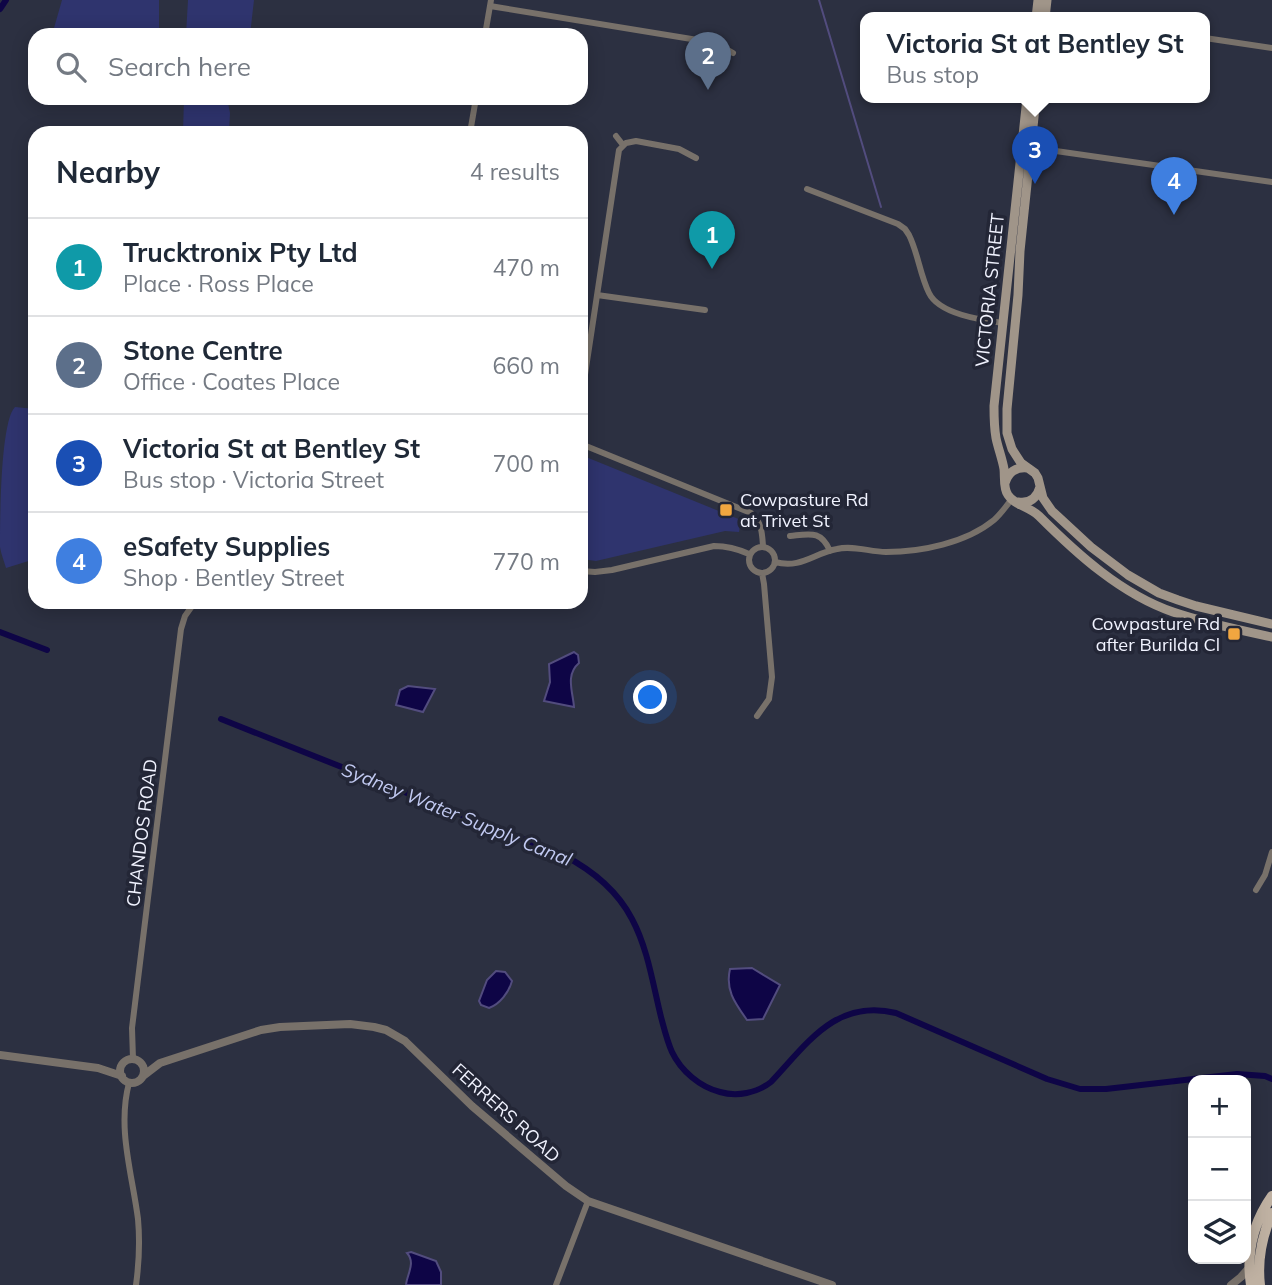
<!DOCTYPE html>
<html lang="en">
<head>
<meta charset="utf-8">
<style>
	body { margin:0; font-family:Mulish,sans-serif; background:#f2f2f3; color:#1f2937 }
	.controls { position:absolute; right:21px; bottom:21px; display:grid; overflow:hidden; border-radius:14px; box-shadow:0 4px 18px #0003 }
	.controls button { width:63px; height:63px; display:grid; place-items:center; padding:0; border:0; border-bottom:2px solid #e0e1e3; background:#fff; color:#1f2937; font:35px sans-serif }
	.you { position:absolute; left:651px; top:698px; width:24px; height:24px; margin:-18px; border:5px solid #fff; border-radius:50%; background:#1a73e8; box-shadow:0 0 0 10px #1a73e833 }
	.badge { display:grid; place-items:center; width:46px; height:46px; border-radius:50%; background:#0f766e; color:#fff; font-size:23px; font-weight:700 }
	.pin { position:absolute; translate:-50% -58px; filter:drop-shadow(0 2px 4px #0008) }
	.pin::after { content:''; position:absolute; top:37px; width:24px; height:21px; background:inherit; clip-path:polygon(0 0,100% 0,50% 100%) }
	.popup { position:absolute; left:860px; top:12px; width:350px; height:91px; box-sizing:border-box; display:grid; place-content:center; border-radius:14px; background:#fff; filter:drop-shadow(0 2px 5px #0005); font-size:23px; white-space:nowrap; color:#747a83 }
	.popup b { font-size:26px; color:#1f2937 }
	.popup::after { content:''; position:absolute; left:50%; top:100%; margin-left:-14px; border:14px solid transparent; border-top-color:#fff }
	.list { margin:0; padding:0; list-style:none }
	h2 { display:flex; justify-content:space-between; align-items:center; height:91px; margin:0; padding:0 28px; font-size:30px }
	h2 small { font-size:23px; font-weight:400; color:#747a83 }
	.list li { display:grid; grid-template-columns:46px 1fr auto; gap:21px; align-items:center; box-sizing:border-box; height:98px; padding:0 28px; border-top:2px solid #e0e1e3 }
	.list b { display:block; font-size:26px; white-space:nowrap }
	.list p { margin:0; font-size:23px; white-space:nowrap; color:#747a83 }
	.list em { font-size:23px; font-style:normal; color:#747a83 }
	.icon { flex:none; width:38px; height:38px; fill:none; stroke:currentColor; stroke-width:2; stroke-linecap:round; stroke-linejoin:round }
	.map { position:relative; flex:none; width:1272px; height:1285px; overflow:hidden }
	.search { position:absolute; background:#fff; box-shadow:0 4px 18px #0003; left:28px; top:28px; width:560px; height:77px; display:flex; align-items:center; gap:18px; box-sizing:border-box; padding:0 24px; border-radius:21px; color:#747a83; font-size:26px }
	.panel { position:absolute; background:#fff; box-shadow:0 4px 18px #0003; left:28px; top:126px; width:560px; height:483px; border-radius:21px }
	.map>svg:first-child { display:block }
</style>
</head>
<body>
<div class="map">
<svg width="1272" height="1285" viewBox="0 0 1272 1285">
	<rect width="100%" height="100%" fill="#2c3041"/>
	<!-- green -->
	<path fill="#2f346e" d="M 62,0 L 159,0 L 159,35 L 52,35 Z
		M 188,0 L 254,0 L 250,35 L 186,35 Z
		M 184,98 L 227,98 L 230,113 L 229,133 L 183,133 Z
		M 15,407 L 35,409 L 35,559 L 6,568 C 4,561 1,554 0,547 C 0,523 0,422 15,407 Z
		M 581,455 L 741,520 L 739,532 L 725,531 L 596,561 L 581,559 Z"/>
	<!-- water -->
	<path fill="#0e0546" stroke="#524c7e" stroke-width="2" d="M 574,652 L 578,655 L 579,663 C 565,675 573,692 574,707 L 544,701 L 550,682 L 549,664 Z
		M 408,686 L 435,689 L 423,712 L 396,705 L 400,690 Z
		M 752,968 L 780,985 L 763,1019 L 747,1020 C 735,1003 725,990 730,969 Z
		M 496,971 L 505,972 L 512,981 C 509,992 500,1004 489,1008 L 481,1005 L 479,1001 L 487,980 Z
		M 411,1252 L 436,1261 L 441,1272 L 441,1285 L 406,1285 C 407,1274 416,1263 407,1253 Z"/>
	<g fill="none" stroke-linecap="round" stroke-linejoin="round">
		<!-- stream -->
		<path stroke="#524c7e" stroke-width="2" d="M 819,0 L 881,207"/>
		<!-- canal -->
		<path stroke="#0e0546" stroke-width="6" d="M 0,9 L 6,0
			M 0,632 L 47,650
			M 221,719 L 563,855 C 592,870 617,890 632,919 C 648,949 653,985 661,1017 C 664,1028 667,1041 672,1052 C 681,1071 700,1087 720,1092 C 737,1097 757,1093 771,1082 C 807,1044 836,998 896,1013 L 1047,1079 L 1080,1089 L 1106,1089 L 1237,1074 L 1265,1076 L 1272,1079"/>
		<!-- minor -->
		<path stroke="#78716a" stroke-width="6" d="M 490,6 L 716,43 L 733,53
			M 485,35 L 491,0
			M 1205,38 L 1272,48
			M 470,133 L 476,98
			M 616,136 L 623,145
			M 1028,147 L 1272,182
			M 807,189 L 898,224 L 905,229 L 909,235 C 918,253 920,275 929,293 C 939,314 981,320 1003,323
			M 597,295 L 705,310
			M 581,401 L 619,150 L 626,143 L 636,141 L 679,149 L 696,158
			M 581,444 L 751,513 C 762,523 762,532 763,546
			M 790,536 C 810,534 821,530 830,551
			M749 560a13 13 0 1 1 26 0a13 13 0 1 1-26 0Z
			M 775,562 C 801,569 814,553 837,549 C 853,545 870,552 886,552 C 921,552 966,543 994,520 C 1001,514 1006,506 1012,499
			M 581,571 L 595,572 L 612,570 L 714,546 C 727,546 738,549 749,554
			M 757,716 L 769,699 L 772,677 L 764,584 L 762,573
			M 1256,890 L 1265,875 L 1272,852
			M 133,1059 L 132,1028 L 181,629 L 185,616 L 195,602
			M 129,1083 C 117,1128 132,1173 138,1219 C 140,1241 139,1263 136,1285
			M 556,1285 L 588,1201"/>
		<!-- tertiary -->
		<path stroke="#78716a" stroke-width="8" d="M 0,1055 L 98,1068 L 122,1076
			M120 1071a12 12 0 1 1 24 0a12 12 0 1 1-24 0Z
			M 143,1076 L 160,1063 L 261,1030 L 280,1027 L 350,1024 L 374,1027 L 386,1030 L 405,1041 L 472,1106 L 566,1186 L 588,1201 L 832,1285
			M 1231,1285 L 1241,1277 L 1249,1268"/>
		<!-- secondary -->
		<path stroke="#a09589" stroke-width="9" d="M 1036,18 L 1038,0
			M 1045,18 L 1047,0
			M 1027,98 L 994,406 C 994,416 994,427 996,438 C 998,448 1002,458 1004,469 C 1005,477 1003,488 1008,495 C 1014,505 1030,507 1039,516 C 1077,554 1121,594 1173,612 C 1205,623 1239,630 1272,637
			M 1036,98 L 1020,251 L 1018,295 L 1007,409 L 1007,433 L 1012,449 L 1021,463 L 1035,473 L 1038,478 L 1043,498 L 1052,511 L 1091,547 L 1128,575 L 1159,593 L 1178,600 L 1196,606 L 1272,624
			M 1005,483 C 1008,472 1016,467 1027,468
			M 1018,502 C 1030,504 1037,498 1040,487"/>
		<!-- primary -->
		<path stroke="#bfb1a2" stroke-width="10" d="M 1251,1285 C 1246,1253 1253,1223 1272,1196
			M 1260,1285 C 1257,1260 1262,1236 1272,1213"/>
	</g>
	<!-- markers -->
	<g fill="#f1a640" stroke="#232636" stroke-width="2.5">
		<rect x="719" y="503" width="14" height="14" rx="3.5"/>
		<rect x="1227" y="627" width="14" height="14" rx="3.5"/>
	</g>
	<g text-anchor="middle" stroke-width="7" stroke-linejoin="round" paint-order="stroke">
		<!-- street labels -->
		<g font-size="18" fill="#f1f3ff" stroke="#232636">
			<text transform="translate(990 290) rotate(-84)" y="6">VICTORIA STREET</text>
			<text transform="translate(142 833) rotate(-83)" y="6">CHANDOS ROAD</text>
			<text transform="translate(506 1113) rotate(42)" y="6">FERRERS ROAD</text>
		</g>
		<!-- poi labels -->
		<g font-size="18" fill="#f1f3ff" stroke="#232636" text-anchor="start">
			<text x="740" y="506">Cowpasture Rd<tspan x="740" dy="21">at Trivet St</tspan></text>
			<text x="1220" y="630" text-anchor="end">Cowpasture Rd<tspan x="1220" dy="21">after Burilda Cl</tspan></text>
		</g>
		<!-- water labels -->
		<g font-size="19" font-style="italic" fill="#c2caf2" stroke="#232636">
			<text transform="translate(457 814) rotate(22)" y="7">Sydney Water Supply Canal</text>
		</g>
	</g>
</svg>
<div class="controls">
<button>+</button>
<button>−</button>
<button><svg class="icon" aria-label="layers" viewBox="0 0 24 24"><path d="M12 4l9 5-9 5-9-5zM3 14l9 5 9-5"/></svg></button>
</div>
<div class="you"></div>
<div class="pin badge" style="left:712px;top:269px;background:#0f9aa8">1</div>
<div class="pin badge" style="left:708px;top:90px;background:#5c6f8a">2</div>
<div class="pin badge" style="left:1035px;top:184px;background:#1a4fb4">3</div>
<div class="popup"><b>Victoria St at Bentley St</b>Bus stop</div>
<div class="pin badge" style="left:1174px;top:215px;background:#3f7fe0">4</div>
<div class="search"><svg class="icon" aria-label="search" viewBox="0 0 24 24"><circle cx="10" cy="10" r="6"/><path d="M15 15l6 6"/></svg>Search here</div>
<section class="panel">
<h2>Nearby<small>4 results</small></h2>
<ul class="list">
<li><span class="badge" style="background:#0f9aa8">1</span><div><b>Trucktronix Pty Ltd</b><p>Place · Ross Place</p></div><em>470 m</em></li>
<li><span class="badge" style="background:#5c6f8a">2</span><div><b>Stone Centre</b><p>Office · Coates Place</p></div><em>660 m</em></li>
<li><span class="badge" style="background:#1a4fb4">3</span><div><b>Victoria St at Bentley St</b><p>Bus stop · Victoria Street</p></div><em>700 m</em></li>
<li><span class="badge" style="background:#3f7fe0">4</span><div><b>eSafety Supplies</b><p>Shop · Bentley Street</p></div><em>770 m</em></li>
</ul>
</section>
</div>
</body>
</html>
